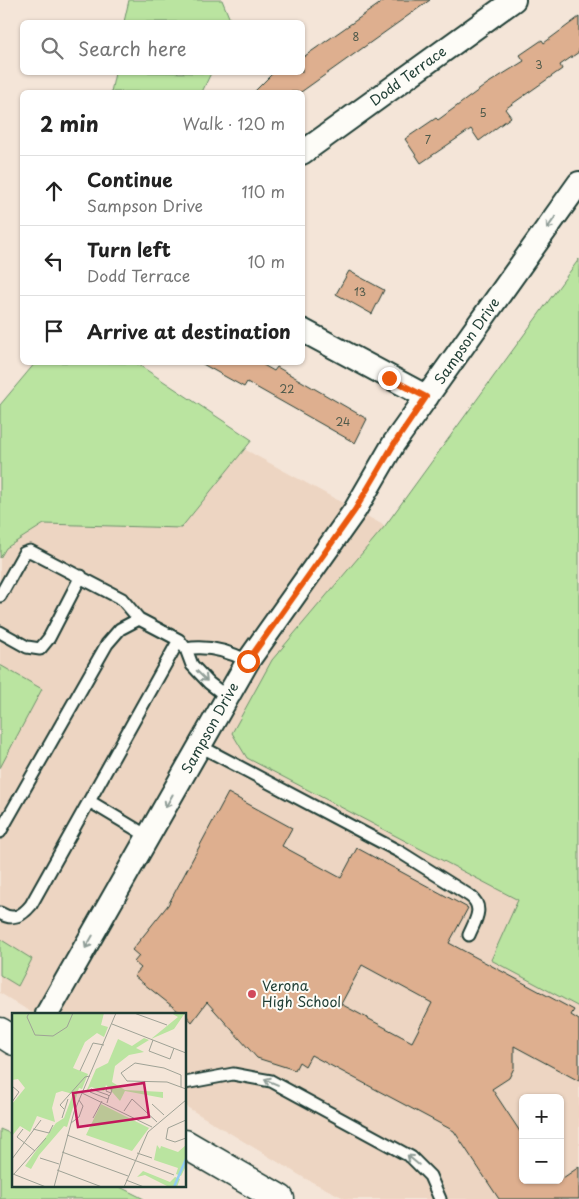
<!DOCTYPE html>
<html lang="en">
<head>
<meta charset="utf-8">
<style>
	body { margin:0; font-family:"Playpen Sans",sans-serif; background:#f2f2f2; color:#222 }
	.controls { position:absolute; right:15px; bottom:15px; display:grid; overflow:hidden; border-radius:8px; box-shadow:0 1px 4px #0004 }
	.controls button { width:45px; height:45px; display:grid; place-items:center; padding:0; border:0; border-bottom:1px solid #e0e0e0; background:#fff; color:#222; font:25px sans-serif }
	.stop { position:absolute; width:15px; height:15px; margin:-11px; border:4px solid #ea580c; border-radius:50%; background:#fff }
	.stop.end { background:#ea580c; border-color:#fff; box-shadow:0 1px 5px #0008 }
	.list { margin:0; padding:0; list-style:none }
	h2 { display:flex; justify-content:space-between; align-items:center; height:65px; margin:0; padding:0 20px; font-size:21px }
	h2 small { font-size:16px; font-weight:400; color:#767676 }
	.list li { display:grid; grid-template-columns:32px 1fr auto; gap:15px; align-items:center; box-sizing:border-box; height:70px; padding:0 20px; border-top:1px solid #e0e0e0 }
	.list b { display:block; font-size:19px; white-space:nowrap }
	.list p { margin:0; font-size:16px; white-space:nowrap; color:#767676 }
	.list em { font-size:16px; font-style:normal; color:#767676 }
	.icon { flex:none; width:28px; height:28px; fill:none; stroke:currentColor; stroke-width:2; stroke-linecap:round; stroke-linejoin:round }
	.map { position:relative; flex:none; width:579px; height:1199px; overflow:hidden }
	.search { position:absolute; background:#fff; box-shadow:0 1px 4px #0004; left:20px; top:20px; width:285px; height:55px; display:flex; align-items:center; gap:12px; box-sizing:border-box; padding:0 18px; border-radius:8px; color:#767676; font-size:19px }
	.panel { position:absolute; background:#fff; box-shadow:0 1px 4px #0004; left:20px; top:90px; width:285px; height:275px; border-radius:8px }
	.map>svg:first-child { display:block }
</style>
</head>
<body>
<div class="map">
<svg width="579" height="1199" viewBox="0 0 579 1199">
	<rect width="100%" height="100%" fill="#f4e5d8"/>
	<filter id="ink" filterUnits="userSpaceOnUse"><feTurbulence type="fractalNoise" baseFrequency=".02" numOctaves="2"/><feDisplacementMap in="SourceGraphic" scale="10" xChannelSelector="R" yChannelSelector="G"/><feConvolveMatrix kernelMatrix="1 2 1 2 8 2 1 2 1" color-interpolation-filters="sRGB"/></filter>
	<g filter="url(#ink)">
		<!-- built -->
		<path fill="#edd5c2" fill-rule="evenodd" d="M 579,259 L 579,1199 L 346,1199 L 306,1179 L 185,1106 L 185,1014 L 34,1014 L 0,993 L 0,559 L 6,548 L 44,524 L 181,528 L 244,449 L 385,526 ZM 523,1098 L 560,1098 L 560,1180 L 523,1180 Z"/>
		<!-- green -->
		<path fill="#bae4a0" stroke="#6c906a" d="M 129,0 L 222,0 L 231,22 L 124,22 Z
			M 115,73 L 115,72 L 211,73 L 202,92 L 111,92 Z
			M 579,259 L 579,1007 L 491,960 L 518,900 L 247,758 L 232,733 L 272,660 L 385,526 Z
			M 36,362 L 136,363 L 252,440 L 181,528 L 44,524 L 6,548 L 0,558 L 0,405 Z
			M 0,665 L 42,689 L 0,768 Z
			M 0,939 L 32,959 L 18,986 L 0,975 Z
			M 0,1129 L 14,1135 L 14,1185 L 116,1185 L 144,1199 L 0,1199 Z"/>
		<!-- building -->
		<path fill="#deaf8f" stroke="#1f3d34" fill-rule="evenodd" d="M 385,0 L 430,0 L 301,92 L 254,92 L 274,72 L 302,72 L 302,58 Z
			M 579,17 L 579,52 L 560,65 L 562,69 L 505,109 L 511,117 L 479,141 L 471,129 L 421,163 L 405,139 L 436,118 L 438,120 L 487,84 L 524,61 L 520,55 L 542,40 L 544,43 Z
			M 349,271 L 384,290 L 372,314 L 336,294 Z
			M 199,362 L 258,362 L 274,371 L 277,367 L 367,419 L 355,443 L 247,382 L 244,387 Z
			M 228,793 L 292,828 L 282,846 L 341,878 L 357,848 L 468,908 L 449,943 L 574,1010 L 571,1015 L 579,1020 L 579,1081 L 514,1046 L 514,1068 L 509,1078 L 492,1089 L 523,1136 L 523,1180 L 560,1180 L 579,1167 L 579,1199 L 499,1199 L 454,1131 L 311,1055 L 305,1066 L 299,1062 L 295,1070 L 257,1058 L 207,1002 L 192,1022 L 185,1014 L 182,1014 L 134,976 L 141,968 L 134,962 L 139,956 L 132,950 L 168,905 ZM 362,965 L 432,1003 L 412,1042 L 341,1004 Z"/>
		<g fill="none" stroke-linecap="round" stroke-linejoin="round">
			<!-- service casing -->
			<g stroke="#1f3d34" stroke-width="15">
				<path id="service" d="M 0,596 L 24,553 L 30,551 L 122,599 L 139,619
					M 0,632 L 27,647 L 40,649 L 49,638 L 81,576
					M 186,649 C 208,645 228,651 248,661
					M 200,746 L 400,852 L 470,896 C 485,907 475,921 469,935
					M 89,801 L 149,837
					M 0,832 L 107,644 L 120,629 L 139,619 L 179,640 L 186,649 L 192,665 L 209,683 L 227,697
					M 0,913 C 13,921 22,916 31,905 L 179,640
					M 185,1083 L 233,1074 L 271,1081 L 411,1157 L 430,1176 L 440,1199"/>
			</g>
			<!-- minor casing -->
			<g stroke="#1f3d34" stroke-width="26">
				<path id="minor" d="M 302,153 L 514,0
					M 302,330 L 427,397
					M 47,1014 L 248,661 L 355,510 L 394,443 L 579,183"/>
			</g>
			<!-- secondary casing -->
			<g stroke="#1f3d34" stroke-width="31">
				<path id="secondary" d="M 0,1032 L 14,1041
					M 185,1144 L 280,1199"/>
			</g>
			<!-- service -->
			<use href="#service" stroke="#fdfcf7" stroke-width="11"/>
			<!-- minor -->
			<use href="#minor" stroke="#fdfcf7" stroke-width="22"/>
			<!-- secondary -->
			<use href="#secondary" stroke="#fdfcf7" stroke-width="28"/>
		</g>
		<!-- one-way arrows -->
		<defs><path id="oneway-shaft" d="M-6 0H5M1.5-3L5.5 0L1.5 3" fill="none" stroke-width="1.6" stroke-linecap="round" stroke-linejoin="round" transform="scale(1.25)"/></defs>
		<g stroke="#8e9c96">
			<use href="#oneway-shaft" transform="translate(551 223) rotate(125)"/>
			<use href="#oneway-shaft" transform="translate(202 676) rotate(45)"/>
			<use href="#oneway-shaft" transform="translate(169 801) rotate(119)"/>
			<use href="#oneway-shaft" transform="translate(89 942) rotate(120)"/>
			<use href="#oneway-shaft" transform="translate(271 1082) rotate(-157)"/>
			<use href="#oneway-shaft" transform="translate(413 1160) rotate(-140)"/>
		</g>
	</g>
	<g fill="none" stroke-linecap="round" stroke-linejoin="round" filter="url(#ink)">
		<!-- route -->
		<path stroke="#ea580c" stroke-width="6" d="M 248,661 L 355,510 L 394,444 L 426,397 L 389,378"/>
	</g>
	<!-- markers -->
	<circle fill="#d1495b" stroke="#fdfcf7" stroke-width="2" cx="252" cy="994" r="5"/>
	<g text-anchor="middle" stroke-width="4" stroke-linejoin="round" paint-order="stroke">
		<!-- number labels -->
		<g font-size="11" fill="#4f5a4b">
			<text x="356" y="41">8</text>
			<text x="539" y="69">3</text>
			<text x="483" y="117">5</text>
			<text x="428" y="144">7</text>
			<text x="360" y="296">13</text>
			<text x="287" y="393">22</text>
			<text x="343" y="426">24</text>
		</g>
		<!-- street labels -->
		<g font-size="14" fill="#1f3d34" stroke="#fdfcf7">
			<text transform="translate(408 76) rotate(-36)" y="5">Dodd Terrace</text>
			<text transform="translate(467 341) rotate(-55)" y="5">Sampson Drive</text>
			<text transform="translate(210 728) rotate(-61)" y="5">Sampson Drive</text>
		</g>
		<!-- poi labels -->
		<g font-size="14" fill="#1f3d34" stroke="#fdfcf7" text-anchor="start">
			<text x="262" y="991">Verona<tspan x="262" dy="16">High School</tspan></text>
		</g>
	</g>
	<!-- overview -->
	<g transform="translate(12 1013)">
		<rect width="174" height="174" fill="#f4e5d8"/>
		<path d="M 0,0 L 92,0 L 89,12 L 96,14 L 92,24 L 85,20 L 73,29 L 61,55 L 76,61 L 70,76 L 67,75 L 55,114 L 52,113 L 27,142 L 19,156 L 13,153 L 44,110 L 52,105 L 61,81 L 50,78 L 44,80 L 40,95 L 43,109 L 25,103 L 18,119 L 8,113 L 0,123 L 0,91 L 13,75 L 6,66 L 0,67 ZM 159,0 L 173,0 L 162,16 L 139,26 L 166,4 ZM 132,25 L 137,27 L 124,35 L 132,39 L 117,42 L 103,53 L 100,69 L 113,77 L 151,79 L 151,85 L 113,78 L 108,88 L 94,72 L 92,78 L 79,74 L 74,79 L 84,56 L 96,50 L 106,26 L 120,33 ZM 89,91 L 137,115 L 120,138 L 74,122 ZM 145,132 L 148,136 L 149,133 L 166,139 L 174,132 L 174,153 L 169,163 L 164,161 L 166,155 L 142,147 ZM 131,158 L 158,169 L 163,164 L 168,166 L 165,174 L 157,174 L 133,162 L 125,164 Z" fill="#bae4a0"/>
		<path fill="none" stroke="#92cdf2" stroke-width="2.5" d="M 162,174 L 174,146"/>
		<path fill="none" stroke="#9fa296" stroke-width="1" d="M 17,0 L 15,4 L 23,22 L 41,23 L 55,14 L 61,0M 122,0 L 155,12M 100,11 L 174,40M 141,27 L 137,38 L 158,46 L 162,35M 68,58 L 81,30 L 92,32M 0,73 L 7,79 L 0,89M 169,74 L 169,62 L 152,55 L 123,50 L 109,60 L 115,68 L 155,69 L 174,76M 70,80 L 140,114M 97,83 L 98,82 L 99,80 L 100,76 L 95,75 L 94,78 L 99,80M 95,90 L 97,83 L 96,82 L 79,76 L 78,79 L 96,86M 140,91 L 152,102M 52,96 L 48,92 L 73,64 L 78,63M 112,98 L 120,86 L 145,109M 50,105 L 56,86M 81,105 L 90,88M 59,110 L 67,104 L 71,93 L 67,87M 156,115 L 154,126 L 163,129 L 174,125M 156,115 L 174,107M 11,116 L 5,124 L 23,138M 21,116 L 37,120 L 41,112M 55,122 L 162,162M 50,139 L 116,163M 125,140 L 140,145M 28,145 L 47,151M 0,146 L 29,107M 45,157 L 90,174M 1,161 L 34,174M 2,161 L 34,125M 114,167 L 132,174M 42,174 L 62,99 L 104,0M 112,174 L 136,119 L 174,87"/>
		<path fill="#c2185b" fill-opacity="0.15" stroke="#c2185b" stroke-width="2.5" d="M 132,70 L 137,104 L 66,114 L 61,80 Z"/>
		<rect width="174" height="174" fill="none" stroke="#1f3d34" stroke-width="2.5"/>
	</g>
</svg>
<div class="controls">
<button>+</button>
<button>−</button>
</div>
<div class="stop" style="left:248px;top:661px"></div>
<div class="stop end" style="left:389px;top:378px"></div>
<div class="search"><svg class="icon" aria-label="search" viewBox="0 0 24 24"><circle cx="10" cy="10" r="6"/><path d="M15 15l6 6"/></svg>Search here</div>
<section class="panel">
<h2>2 min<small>Walk · 120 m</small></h2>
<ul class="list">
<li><svg class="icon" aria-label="ahead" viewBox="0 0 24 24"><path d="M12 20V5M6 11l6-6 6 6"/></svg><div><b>Continue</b><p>Sampson Drive</p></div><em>110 m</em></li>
<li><svg class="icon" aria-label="left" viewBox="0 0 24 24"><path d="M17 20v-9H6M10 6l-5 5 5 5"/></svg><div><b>Turn left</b><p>Dodd Terrace</p></div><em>10 m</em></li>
<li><svg class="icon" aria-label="arrive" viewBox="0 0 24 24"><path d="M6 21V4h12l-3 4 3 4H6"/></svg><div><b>Arrive at destination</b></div></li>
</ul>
</section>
</div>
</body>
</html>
